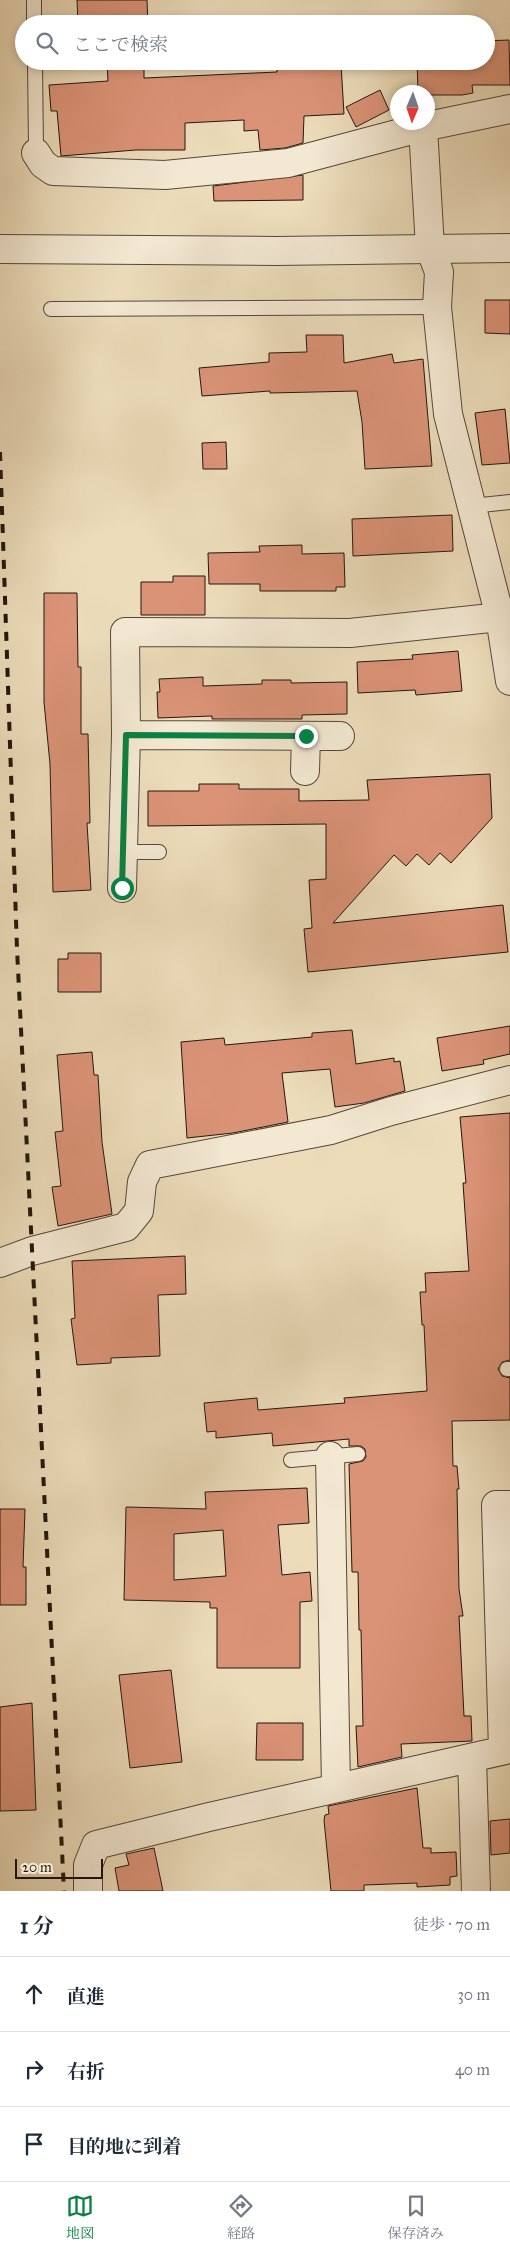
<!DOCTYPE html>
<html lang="ja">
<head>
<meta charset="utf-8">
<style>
	body { margin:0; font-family:"IM FELL Great Primer","Noto Serif JP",serif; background:#f2f2f3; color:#1f2937 }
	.compass { position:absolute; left:390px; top:85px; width:45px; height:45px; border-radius:50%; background:#fff; box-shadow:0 2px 8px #0003; rotate:182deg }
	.scale { position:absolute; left:15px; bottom:12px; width:88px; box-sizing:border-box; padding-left:5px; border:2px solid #231710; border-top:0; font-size:14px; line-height:18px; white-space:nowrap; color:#231710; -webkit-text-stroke:4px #f3e8d2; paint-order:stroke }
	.stop { position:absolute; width:15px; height:15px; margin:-11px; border:4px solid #0b8043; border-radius:50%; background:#fff }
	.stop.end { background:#0b8043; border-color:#fff; box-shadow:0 1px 5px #0008 }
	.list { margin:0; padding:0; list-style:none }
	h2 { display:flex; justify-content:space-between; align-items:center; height:65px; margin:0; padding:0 20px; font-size:21px }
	h2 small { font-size:16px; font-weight:400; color:#747a83 }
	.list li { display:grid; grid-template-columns:32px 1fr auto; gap:15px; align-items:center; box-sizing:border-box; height:75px; padding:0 20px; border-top:1px solid #e0e1e3 }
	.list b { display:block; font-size:19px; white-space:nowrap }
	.list em { font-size:16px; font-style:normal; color:#747a83 }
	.icon { flex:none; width:28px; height:28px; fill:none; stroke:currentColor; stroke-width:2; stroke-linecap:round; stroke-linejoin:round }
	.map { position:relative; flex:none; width:510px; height:1891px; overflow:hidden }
	.search { position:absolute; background:#fff; box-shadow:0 2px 8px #0003; left:15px; right:15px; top:15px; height:55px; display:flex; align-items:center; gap:12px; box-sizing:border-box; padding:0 18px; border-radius:28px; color:#747a83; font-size:19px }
	.sheet { height:290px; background:#fff }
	nav { display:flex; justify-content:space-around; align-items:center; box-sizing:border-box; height:70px; border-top:1px solid #e0e1e3; background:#fff; font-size:14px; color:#747a83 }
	nav a { display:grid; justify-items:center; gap:2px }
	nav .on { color:#0b8043 }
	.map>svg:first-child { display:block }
</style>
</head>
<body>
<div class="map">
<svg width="510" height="1891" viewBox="0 0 510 1891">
	<rect width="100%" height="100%" fill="#ecdcba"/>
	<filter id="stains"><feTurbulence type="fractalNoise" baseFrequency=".004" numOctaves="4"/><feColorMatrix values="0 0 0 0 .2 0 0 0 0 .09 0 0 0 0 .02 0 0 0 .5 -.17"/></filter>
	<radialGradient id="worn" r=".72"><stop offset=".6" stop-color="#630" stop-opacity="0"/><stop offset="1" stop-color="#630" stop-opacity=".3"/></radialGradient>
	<!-- building -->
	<path fill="#db9377" stroke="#231710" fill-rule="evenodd" d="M 77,0 L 147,0 L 148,24 L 78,24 Z
		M 509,40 L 510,85 L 472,85 L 473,93 L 462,95 L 428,95 L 428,92 L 418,92 L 417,61 L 486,61 L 486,41 Z
		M 107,61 L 144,61 L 144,78 L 277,72 L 277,68 L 341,64 L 344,114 L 304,116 L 303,143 L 285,148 L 260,150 L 258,130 L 244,131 L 244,120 L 185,123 L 185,150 L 136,150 L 61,156 L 57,111 L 51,111 L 49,85 L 108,81 Z
		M 380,90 L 389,110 L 356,127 L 346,107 Z
		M 303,175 L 303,200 L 214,201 L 213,186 Z
		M 485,300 L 510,300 L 510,334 L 485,333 Z
		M 306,335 L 343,335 L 344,363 L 392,354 L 394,363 L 423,359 L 432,466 L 365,469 L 362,422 L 357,391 L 270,393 L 270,391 L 202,396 L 199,368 L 269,362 L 269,353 L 307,352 Z
		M 505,409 L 510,463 L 482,465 L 475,413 Z
		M 226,442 L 227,469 L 203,469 L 202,443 Z
		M 452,515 L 453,551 L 353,556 L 352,519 Z
		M 302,545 L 302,554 L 344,553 L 345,587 L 336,587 L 336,591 L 260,591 L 260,584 L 209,584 L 208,553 L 260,552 L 259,546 Z
		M 173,576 L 205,576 L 205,615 L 141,615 L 141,582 L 173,582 Z
		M 44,593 L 77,593 L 78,667 L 81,667 L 81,734 L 88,734 L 90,823 L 87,823 L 91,890 L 53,892 L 50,764 L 44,702 Z
		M 458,651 L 462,691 L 416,695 L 415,690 L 358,693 L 357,662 L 413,659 L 412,655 Z
		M 203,677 L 203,686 L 262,684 L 262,680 L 291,680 L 291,683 L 347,682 L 347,714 L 302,715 L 302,719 L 212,719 L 212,716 L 158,718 L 157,692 L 160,692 L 159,679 Z
		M 490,774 L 492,818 L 451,863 L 440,853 L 429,865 L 417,854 L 406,866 L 394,855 L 333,923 L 503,905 L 508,952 L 308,972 L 304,929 L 312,928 L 309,880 L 326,879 L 326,824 L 148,826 L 148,791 L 199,791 L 199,784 L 239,784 L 239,789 L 299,789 L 299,801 L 369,800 L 367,780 Z
		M 68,953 L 101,953 L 101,992 L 58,992 L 58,959 L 68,959 Z
		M 510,1026 L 510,1054 L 483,1060 L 484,1064 L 442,1071 L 437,1038 Z
		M 352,1030 L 356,1064 L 394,1058 L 394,1062 L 400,1061 L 405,1091 L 364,1103 L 335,1107 L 330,1069 L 282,1073 L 288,1122 L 233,1133 L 187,1138 L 181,1042 L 224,1038 L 225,1045 L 312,1037 L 312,1033 Z
		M 92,1052 L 94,1075 L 98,1075 L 102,1142 L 112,1214 L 58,1226 L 52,1187 L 61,1186 L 55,1132 L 63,1131 L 57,1055 Z
		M 510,1113 L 510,1360 L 502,1362 L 498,1369 L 502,1376 L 510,1378 L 510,1420 L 452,1421 L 453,1466 L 457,1466 L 459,1489 L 457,1489 L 459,1589 L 463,1616 L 459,1616 L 464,1716 L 471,1716 L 472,1741 L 401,1744 L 402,1757 L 358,1767 L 356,1726 L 363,1726 L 361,1630 L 359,1630 L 358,1572 L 352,1572 L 349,1464 L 363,1461 L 366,1457 L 365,1449 L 361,1446 L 349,1446 L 349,1439 L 273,1446 L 272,1433 L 216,1438 L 216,1431 L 207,1432 L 204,1403 L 257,1398 L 258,1410 L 345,1403 L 344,1398 L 427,1391 L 424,1325 L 422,1325 L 420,1292 L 426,1292 L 425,1273 L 469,1271 L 463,1183 L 466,1183 L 460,1117 Z
		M 185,1256 L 186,1294 L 158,1295 L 160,1356 L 111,1358 L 111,1363 L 77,1365 L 71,1319 L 75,1318 L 72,1261 Z
		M 307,1488 L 309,1523 L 278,1525 L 282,1575 L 310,1572 L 312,1601 L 300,1602 L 300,1668 L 217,1668 L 217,1608 L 210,1608 L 210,1602 L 124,1600 L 126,1507 L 206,1509 L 205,1492 ZM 223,1530 L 226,1576 L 174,1580 L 174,1534 Z
		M 0,1509 L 25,1509 L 23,1567 L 26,1567 L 26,1605 L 0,1605 Z
		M 171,1670 L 182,1762 L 130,1768 L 119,1675 Z
		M 32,1703 L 36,1810 L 0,1811 L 0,1707 Z
		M 257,1723 L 303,1723 L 303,1760 L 256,1760 Z
		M 417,1788 L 423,1848 L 431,1848 L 431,1853 L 456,1852 L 457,1876 L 450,1877 L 450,1885 L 417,1887 L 417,1883 L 364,1885 L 364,1891 L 331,1891 L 324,1820 L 325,1815 L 329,1814 L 328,1806 Z
		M 510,1819 L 510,1853 L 491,1855 L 490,1821 Z
		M 154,1848 L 163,1891 L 119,1891 L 115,1868 L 129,1865 L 126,1854 Z"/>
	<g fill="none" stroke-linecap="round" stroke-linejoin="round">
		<!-- service casing -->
		<g stroke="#55483a" stroke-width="16">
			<path id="service" d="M 34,0 L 34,24
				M 35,61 L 36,153
				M 51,309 L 437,307
				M 472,506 L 510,502
				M 124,852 L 159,852
				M 507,1369 L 510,1369
				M 291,1460 L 358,1454"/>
		</g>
		<!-- minor casing -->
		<g stroke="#55483a" stroke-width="30">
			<path id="minor" d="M 423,127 L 430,248 L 439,272 L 437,307 L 448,414 L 500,617 L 510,681
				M 36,153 L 43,164 L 53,171 L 165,175 L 288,163 L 423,127 L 510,109
				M 126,735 L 340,736
				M 305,771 L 306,736
				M 122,888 L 126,735 L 125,632 L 350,633 L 510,616
				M 0,1263 L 32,1251 L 126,1227 L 139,1211 L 142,1182 L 150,1165 L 331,1130 L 391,1111 L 510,1080
				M 330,1456 L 336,1788
				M 503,1750 L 496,1505 L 510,1505
				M 472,1758 L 476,1891
				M 88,1891 L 88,1865 L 96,1845 L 209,1817 L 510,1749"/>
		</g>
		<!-- tertiary casing -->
		<g stroke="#55483a" stroke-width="30">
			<path id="tertiary" d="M 0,249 L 275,251 L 510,248"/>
		</g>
		<!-- service -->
		<use href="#service" stroke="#f3e8d2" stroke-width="14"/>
		<!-- minor -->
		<use href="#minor" stroke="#f3e8d2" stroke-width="28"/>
		<!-- tertiary -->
		<use href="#tertiary" stroke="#f3e8d2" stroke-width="28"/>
		<!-- rail -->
		<path stroke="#231710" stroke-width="4" stroke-dasharray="9 9" stroke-linecap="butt" d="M 0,452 L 17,949 L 64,1891"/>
	</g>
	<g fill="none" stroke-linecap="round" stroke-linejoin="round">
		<!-- route -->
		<path stroke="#0b8043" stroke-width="6" d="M 122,888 L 126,735 L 306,736"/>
	</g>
	<rect width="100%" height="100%" filter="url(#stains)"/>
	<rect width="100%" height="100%" fill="url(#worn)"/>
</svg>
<svg class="compass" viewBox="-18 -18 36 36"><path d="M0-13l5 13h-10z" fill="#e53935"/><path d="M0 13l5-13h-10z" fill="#747a83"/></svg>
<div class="scale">20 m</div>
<div class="stop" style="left:122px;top:888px"></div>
<div class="stop end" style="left:306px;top:736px"></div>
<div class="search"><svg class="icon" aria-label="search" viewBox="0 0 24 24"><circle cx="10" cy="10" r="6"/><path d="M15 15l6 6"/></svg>ここで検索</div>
</div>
<section class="sheet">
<h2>1 分<small>徒歩 · 70 m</small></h2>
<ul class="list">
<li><svg class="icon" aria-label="ahead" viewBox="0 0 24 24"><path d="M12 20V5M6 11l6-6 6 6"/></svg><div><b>直進</b></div><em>30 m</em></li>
<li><svg class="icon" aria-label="right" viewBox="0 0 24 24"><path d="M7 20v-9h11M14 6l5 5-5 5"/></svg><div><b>右折</b></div><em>40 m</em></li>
<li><svg class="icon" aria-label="arrive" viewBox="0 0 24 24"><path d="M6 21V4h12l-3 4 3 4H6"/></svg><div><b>目的地に到着</b></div></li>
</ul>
</section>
<nav>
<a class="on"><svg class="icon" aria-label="map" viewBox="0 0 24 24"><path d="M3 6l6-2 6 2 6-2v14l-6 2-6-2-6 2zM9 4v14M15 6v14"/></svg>地図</a>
<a><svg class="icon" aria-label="directions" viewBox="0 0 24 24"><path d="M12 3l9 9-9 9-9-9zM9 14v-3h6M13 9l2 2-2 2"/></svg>経路</a>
<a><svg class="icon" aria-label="saved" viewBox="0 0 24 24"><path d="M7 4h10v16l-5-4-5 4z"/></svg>保存済み</a>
</nav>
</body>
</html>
